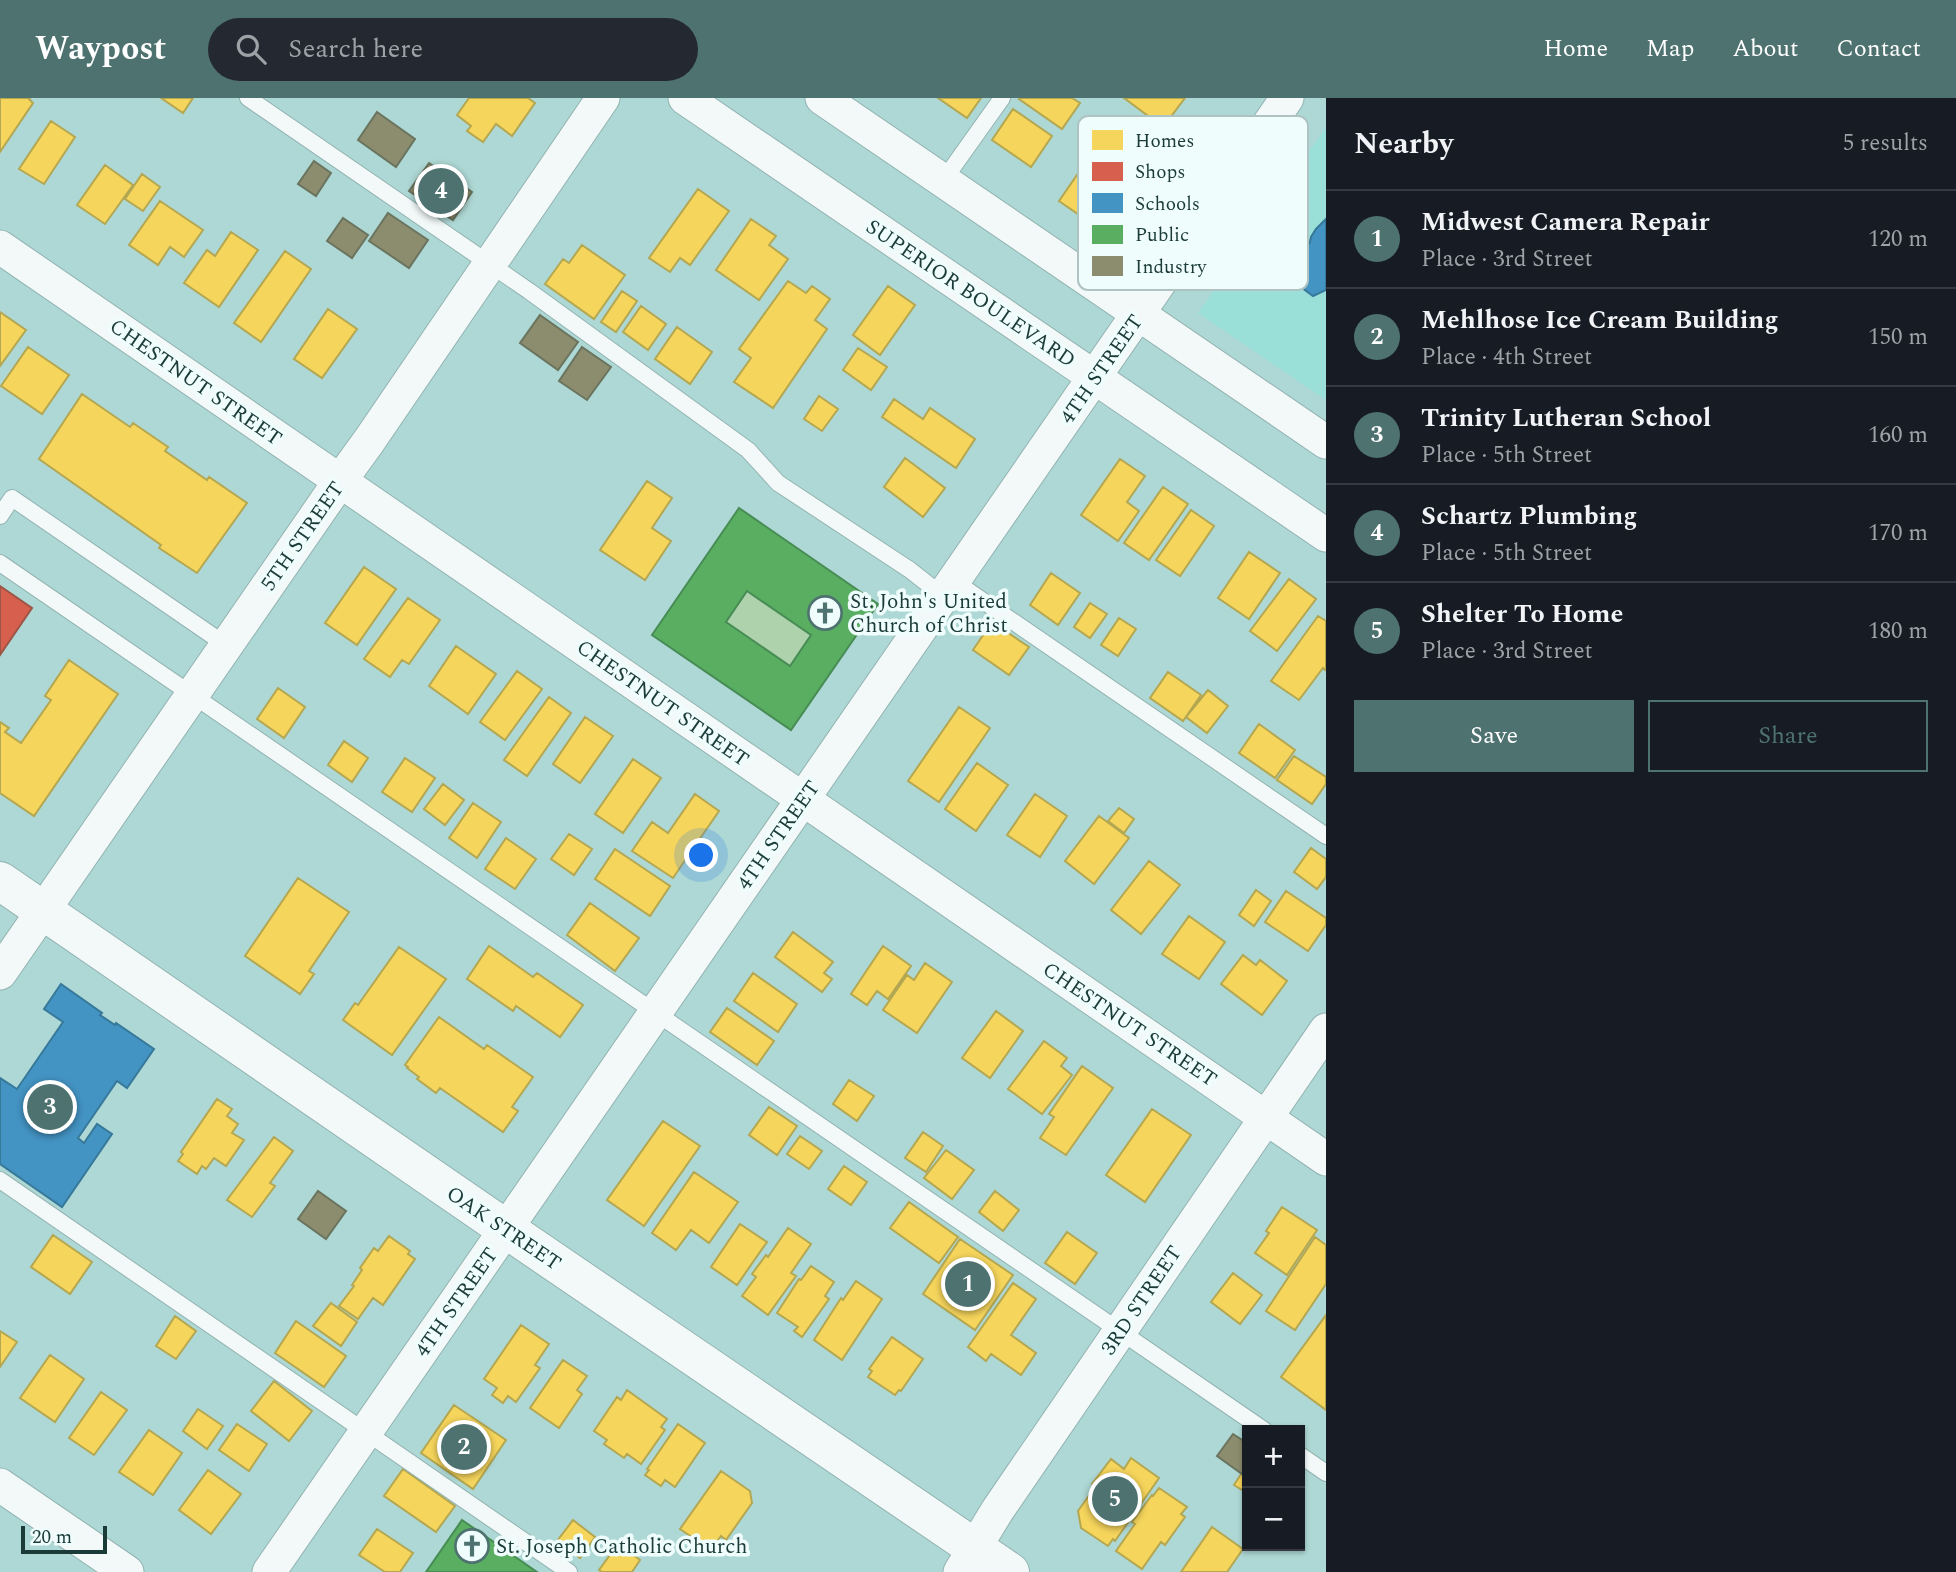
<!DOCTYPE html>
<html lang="en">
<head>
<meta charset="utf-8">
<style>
	body { margin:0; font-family:Spectral,serif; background:#242831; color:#f1f3f6 }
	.controls { position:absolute; right:21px; bottom:21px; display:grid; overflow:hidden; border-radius:0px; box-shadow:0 2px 5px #0004 }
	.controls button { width:63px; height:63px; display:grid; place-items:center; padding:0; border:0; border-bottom:2px solid #363941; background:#171b24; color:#f1f3f6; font:35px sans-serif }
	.scale { position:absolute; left:21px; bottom:18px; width:86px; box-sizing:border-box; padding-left:7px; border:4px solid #1b3b39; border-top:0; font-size:19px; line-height:24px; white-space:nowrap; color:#1b3b39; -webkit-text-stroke:5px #effdfc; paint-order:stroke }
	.you { position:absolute; left:702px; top:758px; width:24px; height:24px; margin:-18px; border:5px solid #fff; border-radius:50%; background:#1a73e8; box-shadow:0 0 0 10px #1a73e833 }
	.badge { display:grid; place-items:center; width:46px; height:46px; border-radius:50%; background:#4e7270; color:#fff; font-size:23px; font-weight:700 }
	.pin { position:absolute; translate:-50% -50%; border:4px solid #fff; box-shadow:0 2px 7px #0006 }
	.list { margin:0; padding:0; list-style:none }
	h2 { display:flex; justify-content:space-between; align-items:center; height:91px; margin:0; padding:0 28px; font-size:30px }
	h2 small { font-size:23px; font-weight:400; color:#9ea1a6 }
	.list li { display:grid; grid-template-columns:46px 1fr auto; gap:21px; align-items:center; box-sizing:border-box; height:98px; padding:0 28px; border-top:2px solid #363941 }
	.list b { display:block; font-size:26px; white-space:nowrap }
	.list p { margin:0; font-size:23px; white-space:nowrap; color:#9ea1a6 }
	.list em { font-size:23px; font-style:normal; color:#9ea1a6 }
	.actions { display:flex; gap:14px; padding:21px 28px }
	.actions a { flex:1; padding:16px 0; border:2px solid #4e7270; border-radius:0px; text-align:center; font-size:24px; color:#4e7270 }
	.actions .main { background:#4e7270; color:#fff }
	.icon { flex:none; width:38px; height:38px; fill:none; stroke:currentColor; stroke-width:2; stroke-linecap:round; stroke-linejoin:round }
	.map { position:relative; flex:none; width:1326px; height:1474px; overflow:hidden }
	header { display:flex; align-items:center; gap:42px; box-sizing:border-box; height:98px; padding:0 35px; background:#4e7270; color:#fff }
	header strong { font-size:33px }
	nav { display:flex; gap:38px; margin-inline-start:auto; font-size:24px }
	.search { width:490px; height:63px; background:#242831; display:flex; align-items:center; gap:18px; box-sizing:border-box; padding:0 24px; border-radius:38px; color:#9ea1a6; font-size:26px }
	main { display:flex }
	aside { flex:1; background:#171b24 }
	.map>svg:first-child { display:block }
</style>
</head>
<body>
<header>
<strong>Waypost</strong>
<div class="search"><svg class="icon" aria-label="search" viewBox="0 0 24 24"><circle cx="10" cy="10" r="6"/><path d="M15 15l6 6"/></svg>Search here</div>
<nav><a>Home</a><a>Map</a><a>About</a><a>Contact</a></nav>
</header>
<main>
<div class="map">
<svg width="1326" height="1474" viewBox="0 0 1326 1474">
	<rect width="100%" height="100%" fill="#aed8d5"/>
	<!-- built -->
	<path fill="#9bdfd9" d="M 1326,29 L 1326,302 L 1198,215 Z"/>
	<!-- green -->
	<path fill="#aed2ac" d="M 747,493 L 811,537 L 790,568 L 726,524 Z"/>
	<!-- homes -->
	<path fill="#f6d55c" stroke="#b4a752" stroke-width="2" d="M 0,0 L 30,0 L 29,1 L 33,5 L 0,54 Z
		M 161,0 L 193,0 L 183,15 Z
		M 469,0 L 528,0 L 535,5 L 512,38 L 496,26 L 483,44 L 467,33 L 471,28 L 457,17 Z
		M 938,0 L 981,0 L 967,20 Z
		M 1020,0 L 1072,0 L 1080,5 L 1062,31 L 1019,1 Z
		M 1124,0 L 1185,0 L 1163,29 Z
		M 1013,11 L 1052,38 L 1031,69 L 992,42 Z
		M 51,23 L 75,39 L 44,86 L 19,71 Z
		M 105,67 L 133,87 L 105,126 L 77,107 Z
		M 142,76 L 160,89 L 143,113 L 125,101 Z
		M 1077,77 L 1129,112 L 1111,139 L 1059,103 Z
		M 698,91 L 729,113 L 690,167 L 680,160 L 670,174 L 649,160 Z
		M 160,103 L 203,132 L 184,159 L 170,149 L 158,167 L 129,147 Z
		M 751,121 L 776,138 L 769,147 L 788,161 L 759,202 L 716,172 Z
		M 231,134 L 258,152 L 219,209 L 184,185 L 207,152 L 215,158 Z
		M 582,147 L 625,177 L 594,221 L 545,186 L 563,161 L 569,165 Z
		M 285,153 L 311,171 L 261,244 L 234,225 Z
		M 788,183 L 806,195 L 812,188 L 830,201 L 815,222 L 827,231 L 773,310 L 734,284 L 751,260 L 739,251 Z
		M 888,188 L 915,207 L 880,257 L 853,237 Z
		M 622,193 L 637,203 L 616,234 L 601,224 Z
		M 641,208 L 666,226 L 648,252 L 623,234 Z
		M 328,211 L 357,231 L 322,280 L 294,261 Z
		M 0,214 L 26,232 L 0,268 Z
		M 677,229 L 712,254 L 690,286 L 655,261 Z
		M 28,249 L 69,277 L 42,316 L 1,288 Z
		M 858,250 L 887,269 L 871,292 L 843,272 Z
		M 82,296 L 130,329 L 133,325 L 168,349 L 165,353 L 207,382 L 209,379 L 247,405 L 197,475 L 159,450 L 161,447 L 39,361 Z
		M 819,298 L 838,311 L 822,333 L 804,321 Z
		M 894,301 L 923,321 L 930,310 L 975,341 L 956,370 L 882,319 Z
		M 905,360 L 945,390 L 923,419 L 884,389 Z
		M 1120,361 L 1145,378 L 1127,404 L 1139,413 L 1118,443 L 1081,417 Z
		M 647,383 L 672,400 L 652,430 L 671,443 L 645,482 L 600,452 Z
		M 1163,389 L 1188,406 L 1149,462 L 1124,445 Z
		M 1191,412 L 1214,428 L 1180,478 L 1156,462 Z
		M 1249,454 L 1280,475 L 1249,521 L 1218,500 Z
		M 364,469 L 396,491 L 357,547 L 325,525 Z
		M 1051,475 L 1080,495 L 1058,527 L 1030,507 Z
		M 1289,481 L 1316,501 L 1277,553 L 1250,533 Z
		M 408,500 L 440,522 L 409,566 L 402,562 L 390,579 L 364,561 Z
		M 1090,505 L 1107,516 L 1090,540 L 1074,529 Z
		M 1318,518 L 1326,523 L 1326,570 L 1325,572 L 1323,570 L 1299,602 L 1271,583 Z
		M 1119,520 L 1136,531 L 1118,558 L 1101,547 Z
		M 992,524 L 1029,549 L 1009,577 L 973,552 Z
		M 456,548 L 496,576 L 468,616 L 429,588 Z
		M 69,562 L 118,596 L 34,718 L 0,695 L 0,624 L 9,630 L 5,634 L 21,645 L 51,602 L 45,598 Z
		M 517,573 L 542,591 L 505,642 L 480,624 Z
		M 1168,574 L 1201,597 L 1183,623 L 1150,600 Z
		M 278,590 L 305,609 L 284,640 L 257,621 Z
		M 1208,592 L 1228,608 L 1207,635 L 1186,619 Z
		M 549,599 L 571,615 L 527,678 L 504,662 Z
		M 959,609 L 990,630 L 939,704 L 908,683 Z
		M 585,619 L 613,638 L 580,685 L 553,666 Z
		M 1259,626 L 1295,652 L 1275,680 L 1239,655 Z
		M 344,643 L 368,660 L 352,684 L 328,667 Z
		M 1294,658 L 1326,679 L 1326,686 L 1312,706 L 1277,682 Z
		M 405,660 L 435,680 L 412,714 L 382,694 Z
		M 633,661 L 661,680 L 623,735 L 595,716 Z
		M 977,665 L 1008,687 L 976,733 L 945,711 Z
		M 443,686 L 464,702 L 445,727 L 424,711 Z
		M 695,696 L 719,713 L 673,780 L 632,753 L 652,724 L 668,735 Z
		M 1035,696 L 1067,718 L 1040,759 L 1007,737 Z
		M 473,705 L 501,724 L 477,760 L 449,740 Z
		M 1119,710 L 1134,721 L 1124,735 L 1108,723 Z
		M 1099,718 L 1129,740 L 1094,786 L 1065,763 Z
		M 569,736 L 592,751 L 574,777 L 551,761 Z
		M 506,740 L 536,761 L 515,791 L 485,771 Z
		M 1311,750 L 1326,761 L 1326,779 L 1317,791 L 1294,774 Z
		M 615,751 L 670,788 L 650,818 L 595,781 Z
		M 1149,763 L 1180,787 L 1141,836 L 1111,812 Z
		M 298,780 L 349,814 L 309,873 L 314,876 L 300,896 L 245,858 Z
		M 1256,792 L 1271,803 L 1254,828 L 1239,817 Z
		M 1286,793 L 1326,820 L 1326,827 L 1308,853 L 1265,824 Z
		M 590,805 L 639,840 L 615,873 L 567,837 Z
		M 1189,818 L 1225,844 L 1199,881 L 1162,856 Z
		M 793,834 L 833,864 L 824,875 L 832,881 L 822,894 L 775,859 Z
		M 489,848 L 533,879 L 537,875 L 583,907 L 560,939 L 516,908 L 513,913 L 467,881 Z
		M 883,848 L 911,868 L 888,901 L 877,893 L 867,907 L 851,896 Z
		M 399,849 L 446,881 L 392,957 L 343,922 L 355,905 L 358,907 Z
		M 1243,857 L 1256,867 L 1260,862 L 1287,883 L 1262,917 L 1221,886 Z
		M 925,865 L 952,884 L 917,935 L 883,912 L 907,877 L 914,882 Z
		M 753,875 L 797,906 L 778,934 L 734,903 Z
		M 727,910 L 774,943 L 757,967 L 710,934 Z
		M 996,913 L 1023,933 L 990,980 L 962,960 Z
		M 439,919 L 484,951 L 487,947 L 533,979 L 512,1009 L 518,1013 L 503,1034 L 440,990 L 436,995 L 417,981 L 419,979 L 407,970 L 408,969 L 405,967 Z
		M 1044,943 L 1067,960 L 1061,968 L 1072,977 L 1042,1016 L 1008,991 Z
		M 1082,968 L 1113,990 L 1066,1057 L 1040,1040 L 1054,1019 L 1049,1016 Z
		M 849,982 L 874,998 L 857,1023 L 833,1006 Z
		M 217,1001 L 232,1011 L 227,1018 L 238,1026 L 232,1035 L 244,1042 L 226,1068 L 214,1060 L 206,1071 L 202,1068 L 197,1076 L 178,1063 L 183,1056 L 181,1054 Z
		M 769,1009 L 797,1028 L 777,1057 L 749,1037 Z
		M 1152,1011 L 1191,1037 L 1145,1104 L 1106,1077 Z
		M 663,1023 L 700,1048 L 644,1128 L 607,1102 Z
		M 923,1034 L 943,1048 L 926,1074 L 905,1060 Z
		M 800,1038 L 822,1053 L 809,1071 L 787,1056 Z
		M 274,1039 L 293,1053 L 270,1085 L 275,1088 L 252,1119 L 227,1102 Z
		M 946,1052 L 974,1072 L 952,1101 L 924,1080 Z
		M 844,1068 L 867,1084 L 851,1107 L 828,1091 Z
		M 694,1074 L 738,1104 L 709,1145 L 691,1132 L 676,1152 L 652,1135 Z
		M 995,1093 L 1019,1112 L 1003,1133 L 979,1114 Z
		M 909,1104 L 958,1139 L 939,1165 L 890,1130 Z
		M 1282,1109 L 1317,1132 L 1287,1177 L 1255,1155 L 1269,1135 L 1266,1133 Z
		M 740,1126 L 767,1144 L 737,1187 L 711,1169 Z
		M 788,1130 L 811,1146 L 791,1175 L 796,1178 L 768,1217 L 742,1198 L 756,1179 L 752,1176 L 766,1157 L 768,1159 Z
		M 1067,1134 L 1097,1155 L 1075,1186 L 1045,1165 Z
		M 53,1137 L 92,1164 L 70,1196 L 31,1169 Z
		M 389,1138 L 410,1153 L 408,1156 L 415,1161 L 383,1207 L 373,1200 L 358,1221 L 339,1208 L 354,1188 L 352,1187 L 362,1172 L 360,1170 L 374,1150 L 378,1153 Z
		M 1315,1139 L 1326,1147 L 1326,1186 L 1295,1232 L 1266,1213 Z
		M 960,1141 L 1013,1177 L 975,1232 L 923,1196 Z
		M 811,1168 L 834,1184 L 825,1198 L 829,1201 L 802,1239 L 794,1233 L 798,1229 L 777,1215 L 799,1181 L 801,1182 Z
		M 1233,1175 L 1262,1197 L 1240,1226 L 1211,1204 Z
		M 856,1183 L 882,1201 L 842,1262 L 814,1242 L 841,1200 L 843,1202 Z
		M 1013,1185 L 1036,1201 L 1011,1237 L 1036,1255 L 1021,1277 L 991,1256 L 986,1263 L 968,1249 Z
		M 331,1205 L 357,1224 L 341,1248 L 313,1228 Z
		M 1326,1217 L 1326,1312 L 1281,1279 Z
		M 175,1218 L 196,1233 L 176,1261 L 156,1248 Z
		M 296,1223 L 346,1258 L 324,1289 L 275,1255 Z
		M 521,1227 L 549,1246 L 535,1267 L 540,1270 L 516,1304 L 508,1298 L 503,1305 L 492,1297 L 497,1290 L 484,1281 Z
		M 0,1233 L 17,1244 L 0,1269 Z
		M 892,1239 L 923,1261 L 901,1293 L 899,1292 L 895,1297 L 868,1279 L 872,1273 L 869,1271 Z
		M 50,1257 L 84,1281 L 55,1324 L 20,1300 Z
		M 563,1262 L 587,1278 L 577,1292 L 582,1296 L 559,1330 L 530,1310 Z
		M 274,1283 L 312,1313 L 289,1343 L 251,1313 Z
		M 627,1292 L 667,1321 L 661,1329 L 665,1332 L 641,1366 L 627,1356 L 624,1360 L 604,1346 L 607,1342 L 594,1333 L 617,1299 L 621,1302 Z
		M 101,1294 L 127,1312 L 94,1357 L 69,1340 Z
		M 454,1307 L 506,1342 L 473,1391 L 421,1355 Z
		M 198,1311 L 223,1328 L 207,1351 L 183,1333 Z
		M 237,1326 L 267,1346 L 249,1373 L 219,1352 Z
		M 678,1326 L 705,1345 L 675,1389 L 665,1382 L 661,1388 L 645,1377 L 649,1372 L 647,1371 Z
		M 149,1332 L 182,1355 L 153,1397 L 119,1374 Z
		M 1131,1360 L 1159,1380 L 1115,1443 L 1113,1441 L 1108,1448 L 1081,1430 L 1078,1413 L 1095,1389 L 1092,1386 L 1111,1361 L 1124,1371 Z
		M 1247,1367 L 1247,1395 L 1234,1387 Z
		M 403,1371 L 455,1408 L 436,1434 L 384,1398 Z
		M 208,1372 L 241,1396 L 211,1436 L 179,1412 Z
		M 721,1373 L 750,1393 L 752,1405 L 726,1442 L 721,1438 L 711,1452 L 680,1431 Z
		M 1159,1390 L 1187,1409 L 1181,1416 L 1185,1419 L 1165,1447 L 1161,1444 L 1142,1471 L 1116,1453 L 1135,1426 L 1132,1424 L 1152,1397 L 1153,1398 Z
		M 573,1422 L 595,1439 L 580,1460 L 557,1443 Z
		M 1212,1429 L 1243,1451 L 1227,1474 L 1181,1474 Z
		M 377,1431 L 413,1455 L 400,1474 L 385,1474 L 359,1457 Z
		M 618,1446 L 640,1462 L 632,1474 L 602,1474 L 599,1472 Z"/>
	<!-- shops -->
	<path fill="#d6604d" stroke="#9e5547" stroke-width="2" d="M 0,488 L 32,510 L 0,557 Z"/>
	<!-- schools -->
	<path fill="#4393c3" stroke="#37799a" stroke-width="2" d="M 1326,121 L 1326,192 L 1313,198 L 1294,184 L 1294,168 L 1310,144 L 1311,139 L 1316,131 Z
		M 61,886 L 102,915 L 100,917 L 115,927 L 116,925 L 154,951 L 127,990 L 117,983 L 78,1040 L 84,1045 L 97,1026 L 112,1036 L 62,1109 L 0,1066 L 0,980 L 17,991 L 63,924 L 44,911 Z"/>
	<!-- public -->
	<path fill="#5aae61" stroke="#478c55" stroke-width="2" fill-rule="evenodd" d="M 739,410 L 878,506 L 791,632 L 652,537 ZM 747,493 L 811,537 L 790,568 L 726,524 Z
		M 462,1422 L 537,1474 L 426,1474 Z"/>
	<!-- industry -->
	<path fill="#8c8c6e" stroke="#6a745e" stroke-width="2" d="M 377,14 L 415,41 L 396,69 L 358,42 Z
		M 314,63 L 331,75 L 316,98 L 298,86 Z
		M 429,65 L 472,94 L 453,122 L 409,93 Z
		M 388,115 L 428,142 L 409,170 L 369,143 Z
		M 343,120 L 368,137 L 352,160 L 327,143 Z
		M 540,217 L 578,244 L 558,272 L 520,245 Z
		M 582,249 L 611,269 L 587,302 L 559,283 Z
		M 318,1093 L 346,1113 L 326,1141 L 298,1121 Z
		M 1233,1336 L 1247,1345 L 1247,1367 L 1242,1376 L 1217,1358 Z"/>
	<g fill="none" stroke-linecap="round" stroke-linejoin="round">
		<!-- lane casing -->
		<g stroke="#92b3b1" stroke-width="18">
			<path id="lane" d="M 248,0 L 529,193 L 748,352 L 778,385 L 910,472 L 943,498
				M 943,83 L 1002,0
				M 0,418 L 12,400 L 226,547
				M 0,465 L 1264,1332
				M 954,483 L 1326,738
				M 0,1082 L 569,1474
				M 1300,1357 L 1326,1375"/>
		</g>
		<!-- street casing -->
		<g stroke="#92b3b1" stroke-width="35">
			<path id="street" d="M 685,0 L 1326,437
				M 822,0 L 1326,344
				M 0,149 L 1326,1061
				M 0,875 L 340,383 L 369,343 L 603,0
				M 0,1387 L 127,1474
				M 269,1474 L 1287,0
				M 960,1474 L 997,1413 L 1326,932"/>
		</g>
		<!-- secondary casing -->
		<g stroke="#92b3b1" stroke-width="40">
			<path id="secondary" d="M 0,783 L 506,1131 L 1010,1474"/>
		</g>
		<!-- lane -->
		<use href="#lane" stroke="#f3f9f9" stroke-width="16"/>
		<!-- street -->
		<use href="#street" stroke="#f3f9f9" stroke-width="33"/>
		<!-- secondary -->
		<use href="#secondary" stroke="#f3f9f9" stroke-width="38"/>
	</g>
	<!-- icons -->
	<defs>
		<g id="church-ring" transform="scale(1.75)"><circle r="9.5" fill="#effdfc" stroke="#4e7270" stroke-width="1.5"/><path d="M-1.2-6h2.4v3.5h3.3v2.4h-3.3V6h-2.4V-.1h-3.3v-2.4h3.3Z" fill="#4e7270"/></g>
	</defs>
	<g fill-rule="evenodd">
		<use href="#church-ring" x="825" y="515"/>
		<use href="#church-ring" x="472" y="1448"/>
	</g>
	<g text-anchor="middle" stroke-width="7" stroke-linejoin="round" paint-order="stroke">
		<!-- street labels -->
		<g font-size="21" fill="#1b3b39" stroke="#effdfc">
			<text transform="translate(971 195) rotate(34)" y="7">SUPERIOR BOULEVARD</text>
			<text transform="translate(1101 271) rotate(-55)" y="7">4TH STREET</text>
			<text transform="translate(196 284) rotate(35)" y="7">CHESTNUT STREET</text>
			<text transform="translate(302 438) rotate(-55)" y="7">5TH STREET</text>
			<text transform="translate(663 605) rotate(35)" y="7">CHESTNUT STREET</text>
			<text transform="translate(778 737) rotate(-55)" y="7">4TH STREET</text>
			<text transform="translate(1130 926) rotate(34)" y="7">CHESTNUT STREET</text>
			<text transform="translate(504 1130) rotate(34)" y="7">OAK STREET</text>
			<text transform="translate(1141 1202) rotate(-56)" y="7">3RD STREET</text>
			<text transform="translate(456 1204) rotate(-55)" y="7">4TH STREET</text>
		</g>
		<!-- poi labels -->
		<g font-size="21" fill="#1b3b39" stroke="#effdfc" text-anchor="start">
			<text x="850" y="510">St. John's United<tspan x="850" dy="24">Church of Christ</tspan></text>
			<text x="496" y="1455">St. Joseph Catholic Church</text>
		</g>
	</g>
	<!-- legend -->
	<rect x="1078" y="18" width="230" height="174" rx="10" fill="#effdfc" stroke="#afc3c2" stroke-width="2"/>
	<rect x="1092" y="32" width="31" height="20" fill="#f6d55c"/>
	<rect x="1092" y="64" width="31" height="19" fill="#d6604d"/>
	<rect x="1092" y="95" width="31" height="20" fill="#4393c3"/>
	<rect x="1092" y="127" width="31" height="19" fill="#5aae61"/>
	<rect x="1092" y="158" width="31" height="20" fill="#8c8c6e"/>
	<g font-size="19" fill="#1b3b39">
		<text x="1135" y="49">Homes</text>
		<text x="1135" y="80">Shops</text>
		<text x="1135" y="112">Schools</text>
		<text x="1135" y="143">Public</text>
		<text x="1135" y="175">Industry</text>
	</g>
</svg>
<div class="controls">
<button>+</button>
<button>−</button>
</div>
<div class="scale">20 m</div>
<div class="you"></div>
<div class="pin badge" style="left:968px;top:1186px">1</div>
<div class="pin badge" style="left:464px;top:1349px">2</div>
<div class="pin badge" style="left:50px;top:1009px">3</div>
<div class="pin badge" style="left:441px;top:93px">4</div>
<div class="pin badge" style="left:1115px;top:1401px">5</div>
</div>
<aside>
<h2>Nearby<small>5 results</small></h2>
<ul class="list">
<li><span class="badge">1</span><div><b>Midwest Camera Repair</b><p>Place · 3rd Street</p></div><em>120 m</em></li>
<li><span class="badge">2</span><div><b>Mehlhose Ice Cream Building</b><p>Place · 4th Street</p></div><em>150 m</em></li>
<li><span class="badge">3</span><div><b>Trinity Lutheran School</b><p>Place · 5th Street</p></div><em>160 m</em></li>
<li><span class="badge">4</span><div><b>Schartz Plumbing</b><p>Place · 5th Street</p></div><em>170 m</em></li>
<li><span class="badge">5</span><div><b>Shelter To Home</b><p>Place · 3rd Street</p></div><em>180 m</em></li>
</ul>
<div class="actions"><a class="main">Save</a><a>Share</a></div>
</aside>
</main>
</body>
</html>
